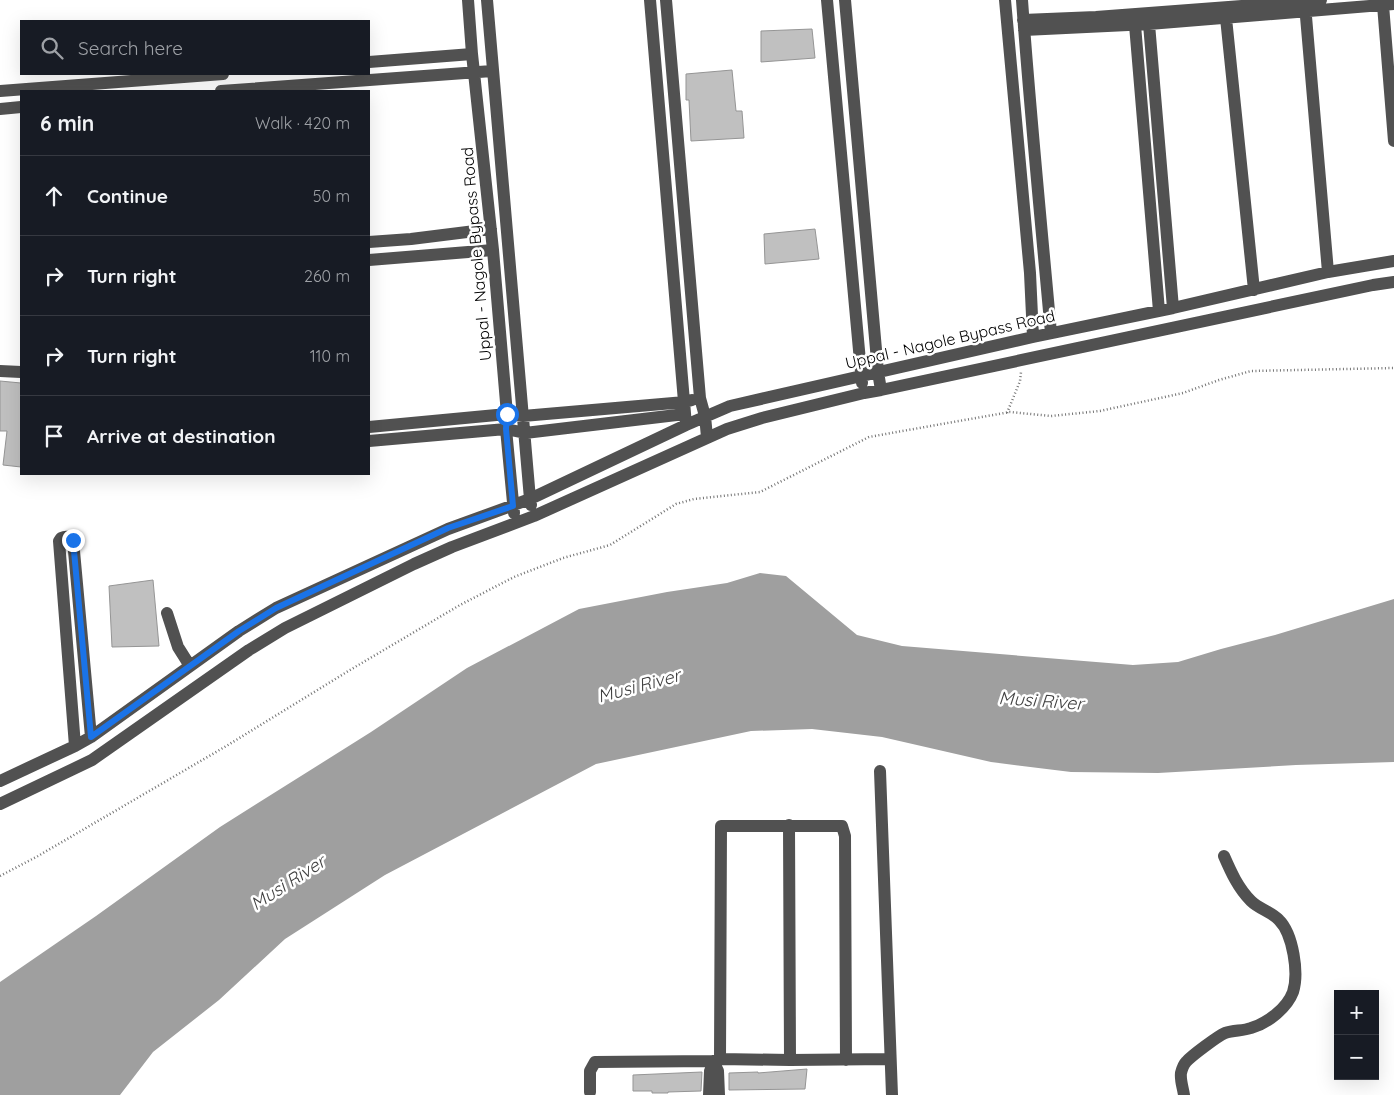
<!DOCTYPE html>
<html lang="en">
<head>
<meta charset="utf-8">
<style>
	body { margin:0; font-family:Quicksand,sans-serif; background:#242831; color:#f1f3f6 }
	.controls { position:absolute; right:15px; bottom:15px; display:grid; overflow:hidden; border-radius:0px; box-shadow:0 5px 20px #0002 }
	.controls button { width:45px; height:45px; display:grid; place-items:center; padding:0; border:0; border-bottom:1px solid #363941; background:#171b24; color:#f1f3f6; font:25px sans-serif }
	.stop { position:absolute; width:15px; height:15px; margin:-11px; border:4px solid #1a73e8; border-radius:50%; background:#fff }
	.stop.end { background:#1a73e8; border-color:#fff; box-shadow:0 1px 5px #0008 }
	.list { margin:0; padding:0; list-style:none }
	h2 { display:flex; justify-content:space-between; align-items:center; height:65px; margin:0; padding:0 20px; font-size:21px }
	h2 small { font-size:16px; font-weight:400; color:#9ea1a6 }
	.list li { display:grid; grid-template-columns:32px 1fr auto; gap:15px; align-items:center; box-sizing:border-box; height:80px; padding:0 20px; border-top:1px solid #363941 }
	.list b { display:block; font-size:19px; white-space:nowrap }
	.list em { font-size:16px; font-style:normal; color:#9ea1a6 }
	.icon { flex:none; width:28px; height:28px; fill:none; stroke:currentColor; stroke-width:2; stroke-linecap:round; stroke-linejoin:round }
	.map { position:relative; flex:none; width:1394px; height:1095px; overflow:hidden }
	.search { position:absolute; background:#171b24; box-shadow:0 5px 20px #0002; left:20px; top:20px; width:350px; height:55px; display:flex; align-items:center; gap:12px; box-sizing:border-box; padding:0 18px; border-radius:0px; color:#9ea1a6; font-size:19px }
	.panel { position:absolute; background:#171b24; box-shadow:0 5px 20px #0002; left:20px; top:90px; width:350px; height:385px; border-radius:0px }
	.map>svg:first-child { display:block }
</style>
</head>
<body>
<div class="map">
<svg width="1394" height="1095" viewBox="0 0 1394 1095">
	<rect width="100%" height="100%" fill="#fff"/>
	<!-- water -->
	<path fill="#9f9f9f" d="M 760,573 L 786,576 L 857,635 L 902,646 L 1133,665 L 1178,662 L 1221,649 L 1275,635 L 1394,599 L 1394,762 L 1296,765 L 1158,773 L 1071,772 L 991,762 L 882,737 L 812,729 L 751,731 L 596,764 L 385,875 L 285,939 L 219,1000 L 153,1052 L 120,1095 L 0,1095 L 0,982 L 96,916 L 220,827 L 371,732 L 467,668 L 579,609 L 667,592 L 727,583 Z"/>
	<!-- building -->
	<path fill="#c0c0c0" stroke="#959595" d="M 812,29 L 815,58 L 761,62 L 761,31 Z
		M 732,70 L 736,111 L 742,111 L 744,138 L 691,141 L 689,100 L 686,100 L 686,74 Z
		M 815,229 L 819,259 L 765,264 L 764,234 Z
		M 0,381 L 21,383 L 21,467 L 3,465 L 7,431 L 0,431 Z
		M 153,580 L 159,646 L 112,647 L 109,586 Z
		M 807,1069 L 805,1089 L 729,1090 L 729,1073 L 758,1072 L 758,1073 Z
		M 702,1072 L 701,1091 L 668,1092 L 668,1093 L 652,1093 L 652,1091 L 633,1091 L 633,1075 Z"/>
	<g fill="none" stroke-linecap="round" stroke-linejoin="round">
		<!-- path -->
		<path stroke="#737373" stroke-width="2.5" stroke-dasharray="1 2.5" stroke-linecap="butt" d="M 1007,413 L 1020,381 L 1021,372
			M 0,876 L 38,856 L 228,745 L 350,670 L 460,605 L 514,577 L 563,558 L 610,545 L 676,504 L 694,499 L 760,492 L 869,437 L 908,430 L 1010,412 L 1051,416 L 1100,411 L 1183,393 L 1219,380 L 1251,371 L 1394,368"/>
		<!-- minor -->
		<path stroke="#515151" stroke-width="12" d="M 468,0 L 472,54 L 493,250 L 507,414 L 506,429 L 514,513
			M 487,0 L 530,499 L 531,505
			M 650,0 L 686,425
			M 666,0 L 700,398 L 705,416 L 707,437
			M 827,0 L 862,383
			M 845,0 L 878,372 L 881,390
			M 1005,0 L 1030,273 L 1033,337
			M 1022,0 C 1030,111 1041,222 1051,333
			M 1305,5 L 1328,272
			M 1383,5 L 1394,141
			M 1226,18 L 1254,290
			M 1023,20 L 1096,17 L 1321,0
			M 1149,24 L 1173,308
			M 1135,25 L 1159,311
			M 1024,30 L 1149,24 L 1394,4
			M 369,62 L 472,54
			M 0,91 L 223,74
			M 221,91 L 492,71
			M 0,109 L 21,107
			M 369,242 L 411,239 L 491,229
			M 369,260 L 493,250
			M 0,371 L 21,372
			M 369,427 L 507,414 L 523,416 L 685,402 L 692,400
			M 369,441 L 506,429 L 525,433 L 685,414
			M 167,613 L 178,647 L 190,666
			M 75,746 L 59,541 L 61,538 C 66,536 69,536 73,540 L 91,737
			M 880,771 L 892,1095
			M 0,781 L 75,746 L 91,737 L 239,631 L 276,608 L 448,529 L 530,499 L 686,425 L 730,406 L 1033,337 L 1173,308 L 1328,272 L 1394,261
			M 0,804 L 92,760 L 249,650 L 285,628 L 414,564 L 452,547 L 534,516 L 727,429 L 762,418 L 864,393 L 881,390 L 1373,285 L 1394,282
			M 789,825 L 790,1060
			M 720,1059 L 721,826 L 842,826 L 845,836 L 846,1060
			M 713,1061 L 718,1071 L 719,1095
			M 590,1092 L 590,1071 L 595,1062 L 713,1061 L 720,1059 L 790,1060 L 890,1059
			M 709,1095 L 710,1071 L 713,1064
			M 1184,1095 C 1183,1088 1180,1080 1181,1073 C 1182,1069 1183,1065 1186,1062 C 1191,1056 1218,1036 1225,1033 C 1234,1030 1243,1031 1251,1028 C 1268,1023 1287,1008 1293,992 C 1299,973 1293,934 1279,920 C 1272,912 1259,909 1251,901 C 1238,888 1231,872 1224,856"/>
	</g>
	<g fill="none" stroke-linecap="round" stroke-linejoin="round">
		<!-- route -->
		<path stroke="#1a73e8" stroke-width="6" d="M 73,540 L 91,737 L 239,631 L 276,608 L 448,528 L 513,506 L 506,429 L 507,414"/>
	</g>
	<g text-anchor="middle" stroke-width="5" stroke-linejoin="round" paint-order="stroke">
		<!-- street labels -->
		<g font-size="16" fill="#000" stroke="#fff">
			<text transform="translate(476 254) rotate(-95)" y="6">Uppal - Nagole Bypass Road</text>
			<text transform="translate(950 339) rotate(-13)" y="6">Uppal - Nagole Bypass Road</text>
		</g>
		<!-- water labels -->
		<g font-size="18" font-style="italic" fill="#404040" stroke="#fff">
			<text transform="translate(639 686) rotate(-15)" y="6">Musi River</text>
			<text transform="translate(1041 701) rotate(4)" y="6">Musi River</text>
			<text transform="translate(288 883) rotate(-33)" y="6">Musi River</text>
		</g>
	</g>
</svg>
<div class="controls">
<button>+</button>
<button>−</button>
</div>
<div class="stop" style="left:507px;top:414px"></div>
<div class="stop end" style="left:73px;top:540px"></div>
<div class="search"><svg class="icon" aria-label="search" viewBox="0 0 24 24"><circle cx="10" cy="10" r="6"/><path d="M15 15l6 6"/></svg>Search here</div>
<section class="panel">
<h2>6 min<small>Walk · 420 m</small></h2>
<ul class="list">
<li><svg class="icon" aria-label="ahead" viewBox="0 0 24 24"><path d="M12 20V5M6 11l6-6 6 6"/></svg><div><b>Continue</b></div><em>50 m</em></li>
<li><svg class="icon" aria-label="right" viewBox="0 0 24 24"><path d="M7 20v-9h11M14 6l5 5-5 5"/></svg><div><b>Turn right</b></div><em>260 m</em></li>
<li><svg class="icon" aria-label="right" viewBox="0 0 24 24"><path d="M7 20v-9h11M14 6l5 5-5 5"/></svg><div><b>Turn right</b></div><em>110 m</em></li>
<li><svg class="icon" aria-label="arrive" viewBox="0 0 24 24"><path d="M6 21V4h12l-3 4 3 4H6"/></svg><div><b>Arrive at destination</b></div></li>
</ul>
</section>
</div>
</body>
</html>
